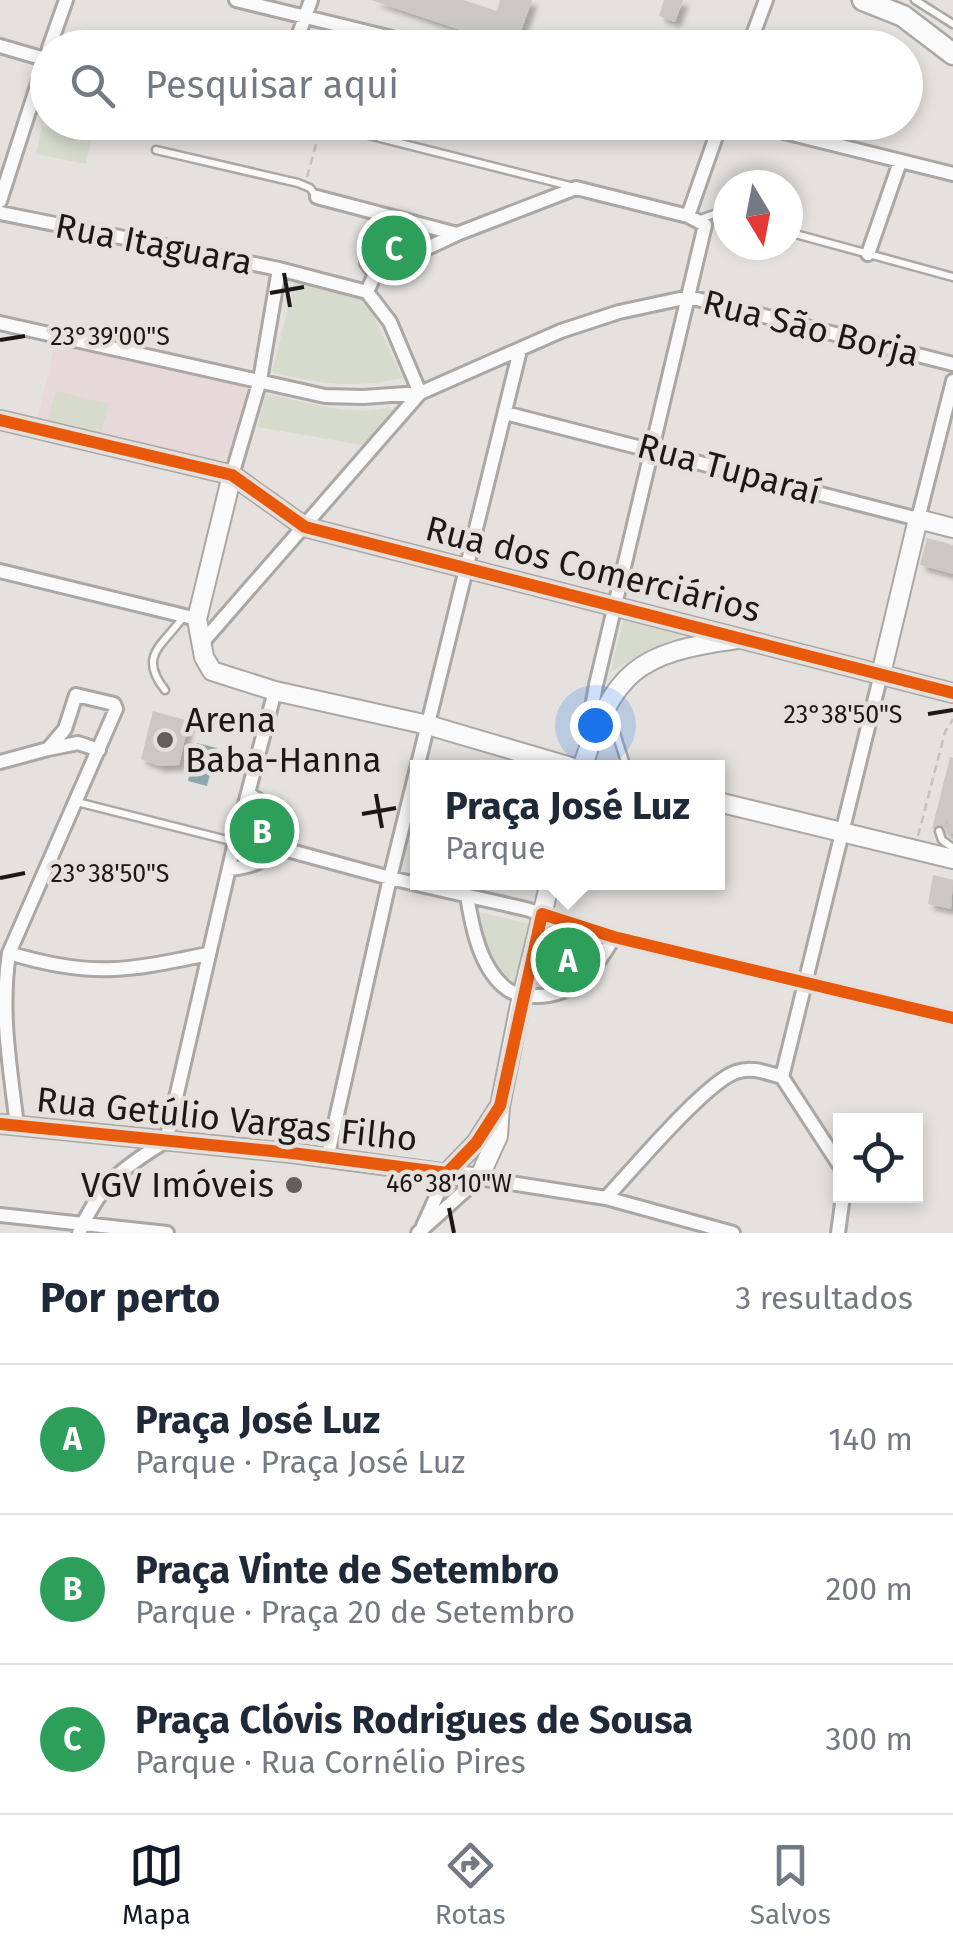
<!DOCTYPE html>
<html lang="pt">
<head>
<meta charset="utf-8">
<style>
	body { margin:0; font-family:"Fira Sans",sans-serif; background:#f6f6f7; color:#1f2937 }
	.controls { position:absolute; right:30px; bottom:30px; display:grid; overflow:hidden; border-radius:0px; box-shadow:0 5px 15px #0003 }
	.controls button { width:90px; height:90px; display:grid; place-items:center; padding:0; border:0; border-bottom:2px solid #e0e1e3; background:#fff; color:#1f2937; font:50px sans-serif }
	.compass { position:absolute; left:713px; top:170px; width:90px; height:90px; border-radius:50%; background:#fff; box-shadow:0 5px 15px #0003; rotate:170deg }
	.you { position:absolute; left:595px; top:725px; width:35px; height:35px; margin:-25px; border:8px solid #fff; border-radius:50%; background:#1a73e8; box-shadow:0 0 0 15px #1a73e833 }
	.badge { display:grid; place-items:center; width:65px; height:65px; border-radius:50%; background:#111827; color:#fff; font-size:32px; font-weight:700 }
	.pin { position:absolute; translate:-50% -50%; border:5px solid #fff; box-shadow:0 2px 10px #0006 }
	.popup { position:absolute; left:410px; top:760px; width:315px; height:130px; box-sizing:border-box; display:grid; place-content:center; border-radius:0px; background:#fff; filter:drop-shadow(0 2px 8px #0005); font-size:32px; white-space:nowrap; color:#747a83 }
	.popup b { font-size:38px; color:#1f2937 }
	.popup::after { content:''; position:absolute; left:50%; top:100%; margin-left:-20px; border:20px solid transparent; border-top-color:#fff }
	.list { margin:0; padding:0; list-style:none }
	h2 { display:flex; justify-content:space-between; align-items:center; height:130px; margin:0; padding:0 40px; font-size:42px }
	h2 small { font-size:32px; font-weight:400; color:#747a83 }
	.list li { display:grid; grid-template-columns:65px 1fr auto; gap:30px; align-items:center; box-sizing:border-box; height:150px; padding:0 40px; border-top:2px solid #e0e1e3 }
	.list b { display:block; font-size:38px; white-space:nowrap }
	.list p { margin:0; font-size:32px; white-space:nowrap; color:#747a83 }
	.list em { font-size:32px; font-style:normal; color:#747a83 }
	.icon { flex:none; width:55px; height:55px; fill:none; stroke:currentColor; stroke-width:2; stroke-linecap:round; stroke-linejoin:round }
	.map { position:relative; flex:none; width:953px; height:1233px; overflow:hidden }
	.search { position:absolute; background:#fff; box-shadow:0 5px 15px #0003; left:30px; right:30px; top:30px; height:110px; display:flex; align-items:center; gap:25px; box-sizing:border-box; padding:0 35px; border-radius:55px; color:#747a83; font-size:38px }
	.sheet { height:580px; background:#fff }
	nav { display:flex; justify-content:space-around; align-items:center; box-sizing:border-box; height:140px; border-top:2px solid #e0e1e3; background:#fff; font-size:28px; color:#747a83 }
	nav a { display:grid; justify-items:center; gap:5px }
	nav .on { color:#111827 }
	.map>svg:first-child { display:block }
</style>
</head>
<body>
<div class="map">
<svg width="953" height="1233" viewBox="0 0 953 1233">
	<defs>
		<filter id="shadow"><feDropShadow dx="5.5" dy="5.5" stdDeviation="2.5" flood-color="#0004"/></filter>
	</defs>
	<rect width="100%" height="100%" fill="#e4e1de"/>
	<!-- education -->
	<path fill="#e7d8da" d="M 56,340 L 249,388 L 229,468 L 37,421 Z"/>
	<!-- green -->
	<path fill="#d6dbce" d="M 42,126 L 92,138 L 86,164 L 36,154 Z
		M 397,225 L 430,237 L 385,258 L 381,255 L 389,226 Z
		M 295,279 L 364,296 L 403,378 C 355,389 319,384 272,372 Z
		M 56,391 L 109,404 L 101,433 L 48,420 Z
		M 266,394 C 307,401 347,418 389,407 L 394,411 L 363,445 L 257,427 Z
		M 624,617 L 686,634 L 646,651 L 611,672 Z
		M 256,801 L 264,807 L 275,835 C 267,853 261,861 241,861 Z
		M 475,911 L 532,925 L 518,985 C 490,966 484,941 475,911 Z
		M 548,930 L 604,943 C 583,973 574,989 534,989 Z"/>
	<!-- water -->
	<path fill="#8da7ad" d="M 197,743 L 217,748 L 207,786 L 188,781 Z"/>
	<!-- building -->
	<path fill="#cac7c5" filter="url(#shadow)" d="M 371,0 L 463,0 L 497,11 L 500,0 L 532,0 L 515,48 Z
		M 664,0 L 683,0 L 675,22 L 659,16 Z
		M 927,538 L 953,545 L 953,574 L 920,565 Z
		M 153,711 L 189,721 L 179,765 L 159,766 L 141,759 Z
		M 950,757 L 953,758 L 953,834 L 947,833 L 941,825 L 932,829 Z
		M 933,875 L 953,880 L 951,909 L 928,904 Z"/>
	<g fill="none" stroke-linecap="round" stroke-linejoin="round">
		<!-- lane casing -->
		<g stroke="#aaa7a5" stroke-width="11">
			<path id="lane" d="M 915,0 L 953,24
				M 321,123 L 570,186
				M 156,150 L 298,183 L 310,188 L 316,196
				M 700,219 L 717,213 L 728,216
				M 788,232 L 953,277
				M 165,690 C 137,655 164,645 183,617
				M 609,711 L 627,768
				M 77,802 L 235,842
				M 939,831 L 942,840 L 953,848"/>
		</g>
		<!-- street casing -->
		<g stroke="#aaa7a5" stroke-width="18">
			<path id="street" d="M 236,0 L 433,48
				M 0,46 L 48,60
				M 49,48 L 66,0
				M 294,48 L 311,0
				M 748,48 L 766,0
				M 318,122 L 321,123
				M 744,122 L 953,174
				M 317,197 L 457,234
				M 0,201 L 48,52
				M 0,213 L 279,269 L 367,292 L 390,322 L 420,393 L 363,397 L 325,396 L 0,323
				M 688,216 L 721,122
				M 868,254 L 900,162
				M 375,274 L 367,263 L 380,214
				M 367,292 L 375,274 L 385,268 L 457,234 L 576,188 L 688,216 L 705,225 L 596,685 L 592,707 L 594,731
				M 505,413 L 918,519 L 953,381
				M 232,475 L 260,380 L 279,269
				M 0,571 L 197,619
				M 201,644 L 420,393 L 561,331 L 619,312 L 689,297 L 953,364
				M 0,762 L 48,749
				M 276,847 L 390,878 L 526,909 L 614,937 L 953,1018
				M 229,869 C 285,865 299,824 249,794
				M 467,896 C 472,927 480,969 507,989 C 515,995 527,996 537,996 C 576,996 597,967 614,937
				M 9,953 C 91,978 126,971 208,954
				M 782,1077 L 881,674
				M 17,1126 C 10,1066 0,1013 9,953 L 116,709 L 114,704 L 76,695 L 65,729 L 48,749 L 78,743 L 99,750
				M 327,1159 L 390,878 L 520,350
				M 606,1198 C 632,1170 706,1082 736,1072 C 752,1066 767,1073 782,1077 L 840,1166
				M 0,1215 L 167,1233
				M 423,1226 L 447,1173
				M 79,1233 C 100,1184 122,1168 166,1141 L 235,842 L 275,691
				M 418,1233 L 479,1178 L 606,1198 L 733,1233
				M 838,1233 L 843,1196"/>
		</g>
		<!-- secondary casing -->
		<g stroke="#aaa7a5" stroke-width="22">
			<path id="secondary" d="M 0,420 L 232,475 L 305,527 L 953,693
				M 232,475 L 197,619 L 204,657 L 212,671 L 275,691 L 428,725 L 574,768
				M 881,674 L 918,519 L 953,528
				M 582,768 C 614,671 636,653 737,639
				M 718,802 L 953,859
				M 0,1124 L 292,1153 L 479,1178 L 498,1136 L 500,1106 L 520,1005 L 550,882
				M 447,1173 L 476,1143 L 497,1110"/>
		</g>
		<!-- primary casing -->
		<g stroke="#aaa7a5" stroke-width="25">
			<path id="primary" d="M 863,0 L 903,16 L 953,54"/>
		</g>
		<!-- path -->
		<path stroke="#c3c1c0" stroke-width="2.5" stroke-dasharray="8 5" stroke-linecap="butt" d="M 307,177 L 318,137
			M 947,821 L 946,826 L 951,824
			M 918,836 L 945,732 L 953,719"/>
		<!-- lane -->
		<use href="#lane" stroke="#fbfafa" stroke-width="6"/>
		<!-- street -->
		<use href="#street" stroke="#fbfafa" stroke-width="12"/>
		<!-- secondary -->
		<use href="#secondary" stroke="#fbfafa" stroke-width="18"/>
		<!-- primary -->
		<use href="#primary" stroke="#fbfafa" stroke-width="20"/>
		<!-- cycleway casing -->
		<g stroke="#e6e0dc" stroke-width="19">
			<path id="cycleway" d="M 0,420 L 232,475 L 305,527 L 953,693
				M 0,1124 L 292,1153 L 447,1173 L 476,1143 L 500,1106 L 542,914 L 614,937 L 953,1018"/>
		</g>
		<!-- cycleway -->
		<use href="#cycleway" stroke="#e8590c" stroke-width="12"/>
	</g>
	<!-- ticks -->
	<path fill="none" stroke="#1b1817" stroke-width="4" d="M 284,273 L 290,307M 270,293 L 304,287M 0,340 L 25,336M 928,714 L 953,710M 376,794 L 382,828M 362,814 L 396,808M 0,878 L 25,873M 449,1208 L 454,1233"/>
	<!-- markers -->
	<g fill="#615e5d" stroke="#e6e0dc" stroke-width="4">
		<circle cx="165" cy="740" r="10"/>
		<circle cx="294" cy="1185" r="10"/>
	</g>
	<g text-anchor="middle" stroke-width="9" stroke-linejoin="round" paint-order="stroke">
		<!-- street labels -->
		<g font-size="35" fill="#1b1817" stroke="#e6e0dc">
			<text transform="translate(154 244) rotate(11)" y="12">Rua Itaguara</text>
			<text transform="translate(811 328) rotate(14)" y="12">Rua São Borja</text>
			<text transform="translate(729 469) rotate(15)" y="12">Rua Tuparaí</text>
			<text transform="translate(593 569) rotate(14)" y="12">Rua dos Comerciários</text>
			<text transform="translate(227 1119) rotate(6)" y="12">Rua Getúlio Vargas Filho</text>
		</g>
		<!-- poi labels -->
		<g font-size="35" fill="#1b1817" stroke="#e6e0dc" text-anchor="start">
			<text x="185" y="732">Arena<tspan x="185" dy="40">Baba-Hanna</tspan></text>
			<text x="274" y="1197" text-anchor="end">VGV Imóveis</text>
		</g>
	</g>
	<g font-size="25" text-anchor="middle" fill="#1b1817" stroke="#e6e0dc" stroke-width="9" stroke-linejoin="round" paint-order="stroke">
		<text x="110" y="345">23°39'00"S</text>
		<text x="843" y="723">23°38'50"S</text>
		<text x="110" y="882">23°38'50"S</text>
		<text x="449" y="1192">46°38'10"W</text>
	</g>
</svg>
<div class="controls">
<button><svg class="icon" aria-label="locate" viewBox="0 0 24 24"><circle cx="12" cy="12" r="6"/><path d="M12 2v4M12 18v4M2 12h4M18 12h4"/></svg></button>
</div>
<svg class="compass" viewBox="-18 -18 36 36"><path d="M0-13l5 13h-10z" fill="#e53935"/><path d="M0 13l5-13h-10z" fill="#747a83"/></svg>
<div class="you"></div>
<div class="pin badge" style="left:568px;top:960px;background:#2e9e5b">A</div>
<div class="popup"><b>Praça José Luz</b>Parque</div>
<div class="pin badge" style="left:262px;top:831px;background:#2e9e5b">B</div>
<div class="pin badge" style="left:394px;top:248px;background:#2e9e5b">C</div>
<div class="search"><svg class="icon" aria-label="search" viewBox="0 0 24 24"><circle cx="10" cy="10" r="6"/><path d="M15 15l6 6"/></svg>Pesquisar aqui</div>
</div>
<section class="sheet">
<h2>Por perto<small>3 resultados</small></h2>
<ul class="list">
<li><span class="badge" style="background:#2e9e5b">A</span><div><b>Praça José Luz</b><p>Parque · Praça José Luz</p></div><em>140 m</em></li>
<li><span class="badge" style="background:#2e9e5b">B</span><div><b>Praça Vinte de Setembro</b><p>Parque · Praça 20 de Setembro</p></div><em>200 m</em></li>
<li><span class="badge" style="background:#2e9e5b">C</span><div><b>Praça Clóvis Rodrigues de Sousa</b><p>Parque · Rua Cornélio Pires</p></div><em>300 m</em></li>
</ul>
</section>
<nav>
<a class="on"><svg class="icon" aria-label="map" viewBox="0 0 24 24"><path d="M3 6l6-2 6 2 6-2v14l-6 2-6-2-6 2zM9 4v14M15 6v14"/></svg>Mapa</a>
<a><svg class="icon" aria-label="directions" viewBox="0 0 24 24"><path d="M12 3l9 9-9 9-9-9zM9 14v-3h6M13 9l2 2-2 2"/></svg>Rotas</a>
<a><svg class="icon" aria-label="saved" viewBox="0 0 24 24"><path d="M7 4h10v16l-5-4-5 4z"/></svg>Salvos</a>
</nav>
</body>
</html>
